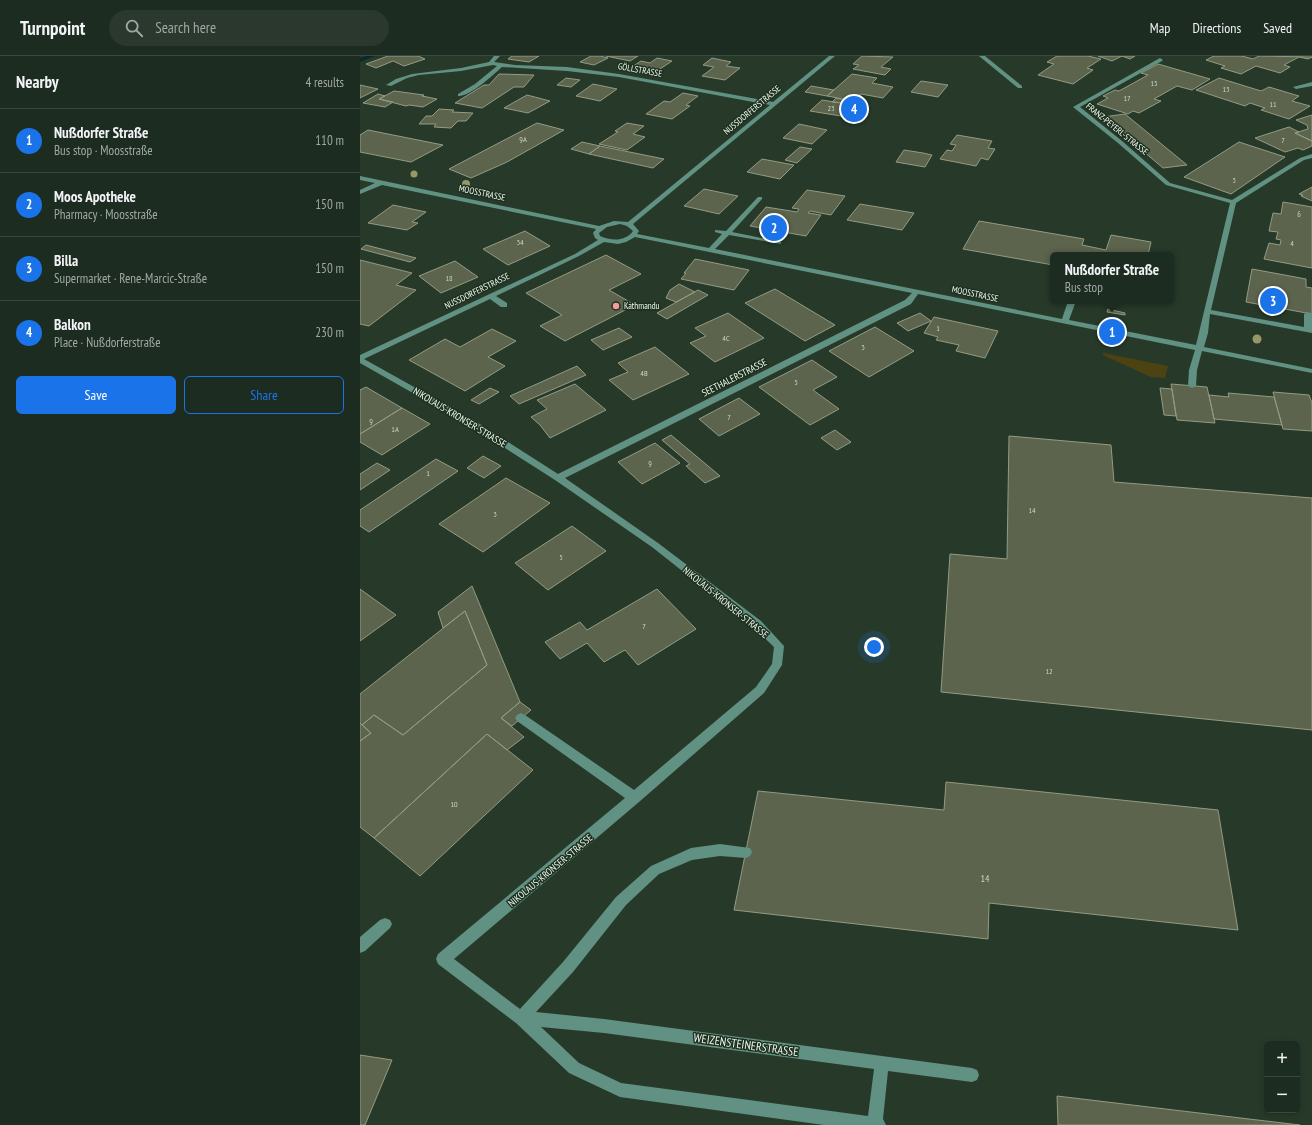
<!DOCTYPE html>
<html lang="en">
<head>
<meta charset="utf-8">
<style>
	body { margin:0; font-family:"PT Sans Narrow",sans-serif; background:#2a382d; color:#f1f3f6 }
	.controls { position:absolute; right:12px; bottom:12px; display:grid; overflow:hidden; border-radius:6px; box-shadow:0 2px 6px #0003 }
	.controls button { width:36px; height:36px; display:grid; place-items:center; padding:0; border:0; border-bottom:1px solid #3b483e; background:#1d2c20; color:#f1f3f6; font:20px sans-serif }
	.you { position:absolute; left:514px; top:591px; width:14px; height:14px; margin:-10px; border:3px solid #fff; border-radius:50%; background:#1a73e8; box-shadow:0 0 0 6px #1a73e833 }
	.badge { display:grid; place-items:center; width:26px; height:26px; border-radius:50%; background:#1a73e8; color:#fff; font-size:13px; font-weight:700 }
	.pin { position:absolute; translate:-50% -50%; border:2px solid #fff; box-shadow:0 1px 4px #0006 }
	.popup { position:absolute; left:690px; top:196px; width:124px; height:52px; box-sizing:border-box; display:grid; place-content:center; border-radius:6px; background:#1d2c20; filter:drop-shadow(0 1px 3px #0005); font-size:13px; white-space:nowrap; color:#a0a7a5 }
	.popup b { font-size:15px; color:#f1f3f6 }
	.popup::after { content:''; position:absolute; left:50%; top:100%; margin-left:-8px; border:8px solid transparent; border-top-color:#1d2c20 }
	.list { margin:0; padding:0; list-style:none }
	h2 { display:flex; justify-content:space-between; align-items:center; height:52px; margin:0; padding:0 16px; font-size:17px }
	h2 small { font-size:13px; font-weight:400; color:#a0a7a5 }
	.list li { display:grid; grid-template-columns:26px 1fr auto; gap:12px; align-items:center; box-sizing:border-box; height:64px; padding:0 16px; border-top:1px solid #3b483e }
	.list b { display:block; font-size:15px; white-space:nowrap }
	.list p { margin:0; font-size:13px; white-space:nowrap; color:#a0a7a5 }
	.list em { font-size:13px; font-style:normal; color:#a0a7a5 }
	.actions { display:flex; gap:8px; padding:12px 16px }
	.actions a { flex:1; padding:9px 0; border:1px solid #1a73e8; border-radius:6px; text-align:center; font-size:14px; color:#1a73e8 }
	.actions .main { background:#1a73e8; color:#fff }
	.icon { flex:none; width:22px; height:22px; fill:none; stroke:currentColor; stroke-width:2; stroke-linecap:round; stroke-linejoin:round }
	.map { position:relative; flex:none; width:952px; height:1069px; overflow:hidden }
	header { display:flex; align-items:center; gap:24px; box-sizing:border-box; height:56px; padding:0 20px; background:#1d2c20; border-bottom:1px solid #3b483e }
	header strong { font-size:19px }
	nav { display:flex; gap:22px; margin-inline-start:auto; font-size:14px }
	.search { width:280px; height:36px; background:#2a382d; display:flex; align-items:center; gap:10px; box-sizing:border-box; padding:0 14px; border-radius:22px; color:#a0a7a5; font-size:15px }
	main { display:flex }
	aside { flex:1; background:#1d2c20 }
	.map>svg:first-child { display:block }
</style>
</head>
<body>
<header>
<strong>Turnpoint</strong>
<div class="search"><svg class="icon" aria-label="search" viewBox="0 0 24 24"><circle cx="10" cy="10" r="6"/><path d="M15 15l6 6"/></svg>Search here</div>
<nav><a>Map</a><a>Directions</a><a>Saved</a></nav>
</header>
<main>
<aside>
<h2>Nearby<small>4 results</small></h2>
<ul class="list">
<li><span class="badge">1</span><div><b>Nußdorfer Straße</b><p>Bus stop · Moosstraße</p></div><em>110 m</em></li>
<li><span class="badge">2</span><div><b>Moos Apotheke</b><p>Pharmacy · Moosstraße</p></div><em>150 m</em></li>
<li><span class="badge">3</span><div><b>Billa</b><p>Supermarket · Rene-Marcic-Straße</p></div><em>150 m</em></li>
<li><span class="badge">4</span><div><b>Balkon</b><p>Place · Nußdorferstraße</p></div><em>230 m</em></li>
</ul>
<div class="actions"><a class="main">Save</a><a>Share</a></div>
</aside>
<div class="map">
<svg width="952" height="1069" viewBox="0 0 952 1069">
	<rect width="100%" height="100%" fill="#273a2a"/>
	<!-- green -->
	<path fill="#4d4212" d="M 743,297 L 808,310 L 805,322 L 791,321 L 743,299 Z"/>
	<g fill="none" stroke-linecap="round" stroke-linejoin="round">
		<!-- stream -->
		<path fill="#072b2d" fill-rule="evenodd" d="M 6,0 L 15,0 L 0,6 L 0,2 Z"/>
	</g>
	<!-- building -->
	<path fill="#5d644d" stroke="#939b82" d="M 28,0 L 58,0 L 65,3 L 44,10 L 33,5 L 16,12 L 6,8 Z
		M 152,0 L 179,0 L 169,6 L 148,3 Z
		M 231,0 L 240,0 L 248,2 L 234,9 L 220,6 Z
		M 246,0 L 278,0 L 270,5 Z
		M 502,0 L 533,1 L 521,11 L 531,13 L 525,19 L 493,13 L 499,9 L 493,8 Z
		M 697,0 L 728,0 L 741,3 L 727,12 L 733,14 L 713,28 L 678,19 L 694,8 L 687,6 Z
		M 738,0 L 775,0 L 770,3 L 762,0 L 752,5 Z
		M 854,0 L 882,0 L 893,3 L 899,0 L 952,1 L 948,3 L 939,1 L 924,9 L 930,11 L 920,17 L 896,10 L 881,18 L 861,12 L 865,10 L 846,4 Z
		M 297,2 L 312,5 L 291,19 L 266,15 L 281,5 L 290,7 Z
		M 352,2 L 371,6 L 366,10 L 380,12 L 365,24 L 342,20 L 354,11 L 343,9 Z
		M 798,8 L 850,23 L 832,34 L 817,30 L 794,43 L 801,45 L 779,57 L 773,55 L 768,58 L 737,48 L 748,42 L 743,40 L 755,34 L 759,35 L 788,19 L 781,17 Z
		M 139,18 L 174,19 L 164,31 L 154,31 L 122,52 L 95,47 L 124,29 L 129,29 Z
		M 492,18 L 517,22 L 512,27 L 533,31 L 523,42 L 501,38 L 494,45 L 467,40 Z
		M 206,22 L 220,24 L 211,31 L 197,29 Z
		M 859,22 L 901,35 L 909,31 L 939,40 L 932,45 L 950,50 L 929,63 L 901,54 L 905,52 L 890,47 L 885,50 L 836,34 Z
		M 561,25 L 588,29 L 578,41 L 551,36 Z
		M 233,28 L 257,33 L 240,45 L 216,40 Z
		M 0,29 L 18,33 L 0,42 Z
		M 451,30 L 474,34 L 467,40 L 445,36 Z
		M 34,35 L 64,39 L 62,40 L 77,43 L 63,51 L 49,49 L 46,50 L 19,43 Z
		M 323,37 L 338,40 L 326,49 L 330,50 L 312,63 L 286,58 L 304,45 L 310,46 Z
		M 18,38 L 25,40 L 19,43 L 33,46 L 25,51 L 3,47 Z
		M 167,39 L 190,45 L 168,57 L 144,52 Z
		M 476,42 L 485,44 L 481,47 L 472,46 Z
		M 462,44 L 481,47 L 492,49 L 481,60 L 450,55 Z
		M 491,51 L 501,52 L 497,56 L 487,54 Z
		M 79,53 L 94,54 L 92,56 L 113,57 L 106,65 L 98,65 L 91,72 L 74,71 L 76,68 L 59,68 L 66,60 L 72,60 Z
		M 765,58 L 827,109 L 803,112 L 743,61 Z
		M 952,59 L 952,85 L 935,77 L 948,73 L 947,69 L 936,64 Z
		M 177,67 L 204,74 L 147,106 L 111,122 L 89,113 Z
		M 267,67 L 284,70 L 273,78 L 285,81 L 267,94 L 239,88 L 258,76 L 255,75 Z
		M 439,68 L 467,74 L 452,88 L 423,82 Z
		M 929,71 L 939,76 L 935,77 L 952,85 L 952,90 L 943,94 L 938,92 L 925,96 L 895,82 Z
		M 8,74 L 83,89 L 51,106 L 0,96 L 0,79 Z
		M 597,79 L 632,85 L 628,92 L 635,93 L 628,104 L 621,102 L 616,110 L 580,103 L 587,94 L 592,95 L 596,89 L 590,88 Z
		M 222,86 L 240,90 L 229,98 L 211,93 Z
		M 879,86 L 925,101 L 871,138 L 824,121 Z
		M 240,90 L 304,103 L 293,112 L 229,98 Z
		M 440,91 L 452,93 L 437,107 L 425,104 Z
		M 544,94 L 563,97 L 572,99 L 565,111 L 536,106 Z
		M 402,103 L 434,109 L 420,123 L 387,116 Z
		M 952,131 L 952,145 L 941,140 L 943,139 L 939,138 Z
		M 344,133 L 378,140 L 359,158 L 324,150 Z
		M 447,134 L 485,140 L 471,159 L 450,155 L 448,157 L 461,159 L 446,180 L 390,170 L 406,151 L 437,156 L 439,153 L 432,152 Z
		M 923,146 L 952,151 L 952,212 L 904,203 L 909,187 L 920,189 L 921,184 L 916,183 L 918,176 L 909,175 L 913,157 L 921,158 Z
		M 500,148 L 554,157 L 542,174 L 487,164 Z
		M 33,149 L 66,156 L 52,166 L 58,167 L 47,174 L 8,167 Z
		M 619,165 L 724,183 L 722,189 L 746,194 L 751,179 L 791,186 L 788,199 L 693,199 L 693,209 L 603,193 Z
		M 165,175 L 190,190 L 148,209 L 123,193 Z
		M 6,189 L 56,202 L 50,206 L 1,193 Z
		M 246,199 L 281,218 L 249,234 L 275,249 L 205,285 L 180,270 L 202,259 L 166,237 Z
		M 335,203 L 389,214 L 374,234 L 321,223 L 326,217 L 324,217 Z
		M 0,204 L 52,217 L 36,229 L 56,234 L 9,270 L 0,268 Z
		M 95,205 L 118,221 L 81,237 L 59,220 Z
		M 892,213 L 946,223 L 946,231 L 952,232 L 952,258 L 886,246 Z
		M 319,228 L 335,236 L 316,246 L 306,242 L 310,234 Z
		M 415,233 L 475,269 L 445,285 L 385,247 Z
		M 338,234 L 348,239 L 307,263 L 297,257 Z
		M 748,253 L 765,257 L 765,259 L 747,256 Z
		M 368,257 L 404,282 L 355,306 L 330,287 L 346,280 L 335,272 Z
		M 560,257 L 571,265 L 548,275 L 537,267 Z
		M 574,261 L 638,275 L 625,302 L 596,295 L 599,289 L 576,284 L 578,281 L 564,277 Z
		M 515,271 L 554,295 L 509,321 L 469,295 Z
		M 259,272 L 272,281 L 243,294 L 231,284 Z
		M 132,273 L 156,285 L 128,301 L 145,310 L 105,335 L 49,304 L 85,283 L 100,291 Z
		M 295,291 L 329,318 L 273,344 L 249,324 L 268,316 L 258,307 Z
		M 452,304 L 477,321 L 453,334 L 479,353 L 450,369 L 399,331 Z
		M 217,310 L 226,319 L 159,348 L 150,340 Z
		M 215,328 L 246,354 L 190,382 L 180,369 L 171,361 L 187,353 L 177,344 Z
		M 811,328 L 847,331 L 855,367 L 817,364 Z
		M 6,331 L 42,352 L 0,378 L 0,334 Z
		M 130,332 L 139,336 L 119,348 L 111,344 Z
		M 800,332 L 812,333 L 816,360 L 804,359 Z
		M 913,336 L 949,339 L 952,347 L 952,375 L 923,373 Z
		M 868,337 L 914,341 L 922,369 L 854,363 L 849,339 L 869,341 Z
		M 379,342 L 400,358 L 359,380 L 339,363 Z
		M 42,352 L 70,368 L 22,399 L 0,386 L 0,378 Z
		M 475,374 L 491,386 L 477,394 L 461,382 Z
		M 311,379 L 360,420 L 345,427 L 326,410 L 330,408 L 302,384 Z
		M 649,380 L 751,389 L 754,426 L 952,442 L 952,674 L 581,636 L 590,498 L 647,503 Z
		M 295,387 L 320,407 L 282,428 L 258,406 Z
		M 123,400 L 141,410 L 124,422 L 107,412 Z
		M 76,403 L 98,415 L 9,476 L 0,470 L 0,454 Z
		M 17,407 L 30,414 L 0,434 L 0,418 Z
		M 146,422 L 190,447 L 123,496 L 79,468 Z
		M 212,470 L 246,495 L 188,534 L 155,507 Z
		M 112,530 L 160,646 L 141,662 L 164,681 L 147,694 L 127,678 L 14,782 L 0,771 L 0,685 L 11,677 L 2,669 L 14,659 L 43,679 L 127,609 L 105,555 L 83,572 L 78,556 Z
		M 0,533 L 36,559 L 0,585 Z
		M 297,533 L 336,573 L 278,609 L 265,594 L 244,606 L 227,587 L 200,603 L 185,586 L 220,566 L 227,574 Z
		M 105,555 L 127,609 L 43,679 L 14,659 L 2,669 L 0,667 L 0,638 Z
		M 160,646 L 171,654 L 152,670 L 141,662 Z
		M 0,667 L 11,677 L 0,685 Z
		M 127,678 L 173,714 L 60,820 L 14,782 Z
		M 586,726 L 858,754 L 878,874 L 629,847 L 628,883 L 374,854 L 398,735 L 584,754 Z
		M 0,999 L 32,1004 L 5,1069 L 0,1069 Z
		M 697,1040 L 889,1063 L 940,1069 L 698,1069 Z"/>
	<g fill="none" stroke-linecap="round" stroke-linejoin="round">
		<!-- minor -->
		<path fill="#619183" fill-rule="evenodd" d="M 134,0 L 140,0 L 134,6 L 155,9 L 207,11 L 259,18 L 413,46 L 469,0 L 475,0 L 273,168 L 279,175 L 277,178 L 349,192 L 362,178 L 355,176 L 355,174 L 366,175 L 398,141 L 402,141 L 402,143 L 372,176 L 421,186 L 421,188 L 369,179 L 355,193 L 702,263 L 708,245 L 716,245 L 709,264 L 836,289 L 870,147 L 806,129 L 758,87 L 713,51 L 800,2 L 803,4 L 802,5 L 720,51 L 762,85 L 810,127 L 872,144 L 940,102 L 952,98 L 952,102 L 944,104 L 876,147 L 851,254 L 944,271 L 944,258 L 948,256 L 952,258 L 952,277 L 850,258 L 848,277 L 844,291 L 952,313 L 952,317 L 842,295 L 837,314 L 836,330 L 832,332 L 828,330 L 829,314 L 835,294 L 558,238 L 551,248 L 205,422 L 298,487 L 401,565 L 424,590 L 422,609 L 404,637 L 279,746 L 94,903 L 160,953 L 203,906 L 256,841 L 291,810 L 331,792 L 360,788 L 390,792 L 392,796 L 390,800 L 386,802 L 360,800 L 332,804 L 299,818 L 266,849 L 213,916 L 176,956 L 244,963 L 612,1012 L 617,1014 L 619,1019 L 617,1024 L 612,1026 L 528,1015 L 523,1063 L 526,1069 L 464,1069 L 260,1041 L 209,1017 L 156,967 L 78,908 L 76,903 L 78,898 L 265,742 L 157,665 L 155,662 L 157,659 L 161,657 L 165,659 L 274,734 L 396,631 L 412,608 L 414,591 L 393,571 L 292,491 L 195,424 L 109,369 L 0,307 L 0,299 L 215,198 L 238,184 L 235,182 L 233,177 L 236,173 L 22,129 L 0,138 L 0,134 L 15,127 L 0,124 L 0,120 L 239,170 L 254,165 L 268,166 L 410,49 L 259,21 L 207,15 L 142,11 C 133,19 110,41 98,40 L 98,38 L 115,28 L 137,10 L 133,9 L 101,15 L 59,19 L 47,22 L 31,30 L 26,29 L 36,23 L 52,18 L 101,12 L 129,6 ZM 260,168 L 267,170 L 273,175 C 265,186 251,185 240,180 L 239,177 L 247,171 ZM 275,181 L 552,237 L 545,244 L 198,418 L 115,365 L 4,303 L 130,243 L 141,251 L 147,251 L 147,247 L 136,240 L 219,200 L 244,186 L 258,188 L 266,186 ZM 181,971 L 244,977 L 514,1013 L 508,1060 L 261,1027 L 219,1007 Z
			M 619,0 L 625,0 L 662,30 L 662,32 L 658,32 Z
			M 952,26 L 952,30 L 936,33 L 933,31 Z
			M 25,862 L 30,864 L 32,868 L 30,872 L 5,895 L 0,897 L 0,881 L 20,864 Z"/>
	</g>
	<!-- trees -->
	<g fill="#989766">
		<circle cx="54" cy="118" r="3.5"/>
		<circle cx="106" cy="128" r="4"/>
		<circle cx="897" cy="283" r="4.5"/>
	</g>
	<!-- markers -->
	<circle fill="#f59b9e" stroke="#1e3020" stroke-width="1.5" cx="256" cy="250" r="4"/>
	<g text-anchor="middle" stroke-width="3" stroke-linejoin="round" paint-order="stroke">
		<!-- number labels -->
		<g font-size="8" fill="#c9d4c6">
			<text x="794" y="30">15</text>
			<text x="866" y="36">13</text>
			<text x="767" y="45">17</text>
			<text x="913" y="51">11</text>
			<text x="471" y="55">23</text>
			<text x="163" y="86">9A</text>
			<text x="923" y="87">7</text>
			<text x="874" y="127">3</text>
			<text x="939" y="161">6</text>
			<text x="160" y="189">34</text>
			<text x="932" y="190">4</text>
			<text x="89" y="225">18</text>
			<text x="578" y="275">1</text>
			<text x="366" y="285">4C</text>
			<text x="503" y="294">3</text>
			<text x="284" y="320">4B</text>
			<text x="436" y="329">5</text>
			<text x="369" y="364">7</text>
			<text x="11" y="368">9</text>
			<text x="35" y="376">1A</text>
			<text x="290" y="410">9</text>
			<text x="68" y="420">1</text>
			<text x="672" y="457">14</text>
			<text x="135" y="461">3</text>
			<text x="201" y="504">5</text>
			<text x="284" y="573">7</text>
			<text x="689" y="618">12</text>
			<text x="94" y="751">10</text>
		</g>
		<!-- far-street labels -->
		<g font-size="9" fill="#edf9ee" stroke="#1e3020">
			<text transform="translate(280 14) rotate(10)" y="3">GÖLLSTRASSE</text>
			<text transform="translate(392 54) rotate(-40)" y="3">NUSSDORFERSTRASSE</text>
			<text transform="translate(757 73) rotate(39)" y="3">FRANZ-PEYERL-STRASSE</text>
			<text transform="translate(122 137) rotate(12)" y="3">MOOSSTRASSE</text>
			<text transform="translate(117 235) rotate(-26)" y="3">NUSSDORFERSTRASSE</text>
			<text transform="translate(615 238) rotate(12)" y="3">MOOSSTRASSE</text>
		</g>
		<!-- far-poi labels -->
		<g font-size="9" fill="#edf9ee" stroke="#1e3020" text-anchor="start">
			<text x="264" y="253">Kathmandu</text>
		</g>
		<!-- street labels -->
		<g font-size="10" fill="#edf9ee" stroke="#1e3020">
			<text transform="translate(374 321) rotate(-27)" y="4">SEETHALERSTRASSE</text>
			<text transform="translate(100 361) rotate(31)" y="4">NIKOLAUS-KRONSER-STRASSE</text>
			<text transform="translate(366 546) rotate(39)" y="4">NIKOLAUS-KRONSER-STRASSE</text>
			<text transform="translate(190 814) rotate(-40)" y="4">NIKOLAUS-KRONSER-STRASSE</text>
		</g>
		<!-- near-number labels -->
		<g font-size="10" fill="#c9d4c6">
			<text x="625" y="826">14</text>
		</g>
		<!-- near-street labels -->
		<g font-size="12" fill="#edf9ee" stroke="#1e3020">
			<text transform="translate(386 989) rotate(8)" y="4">WEIZENSTEINERSTRASSE</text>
		</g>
	</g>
</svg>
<div class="controls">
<button>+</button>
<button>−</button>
</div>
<div class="you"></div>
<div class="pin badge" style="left:752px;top:276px">1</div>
<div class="popup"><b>Nußdorfer Straße</b>Bus stop</div>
<div class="pin badge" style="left:414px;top:172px">2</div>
<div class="pin badge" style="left:913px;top:245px">3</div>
<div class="pin badge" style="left:494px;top:53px">4</div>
</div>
</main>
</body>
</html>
